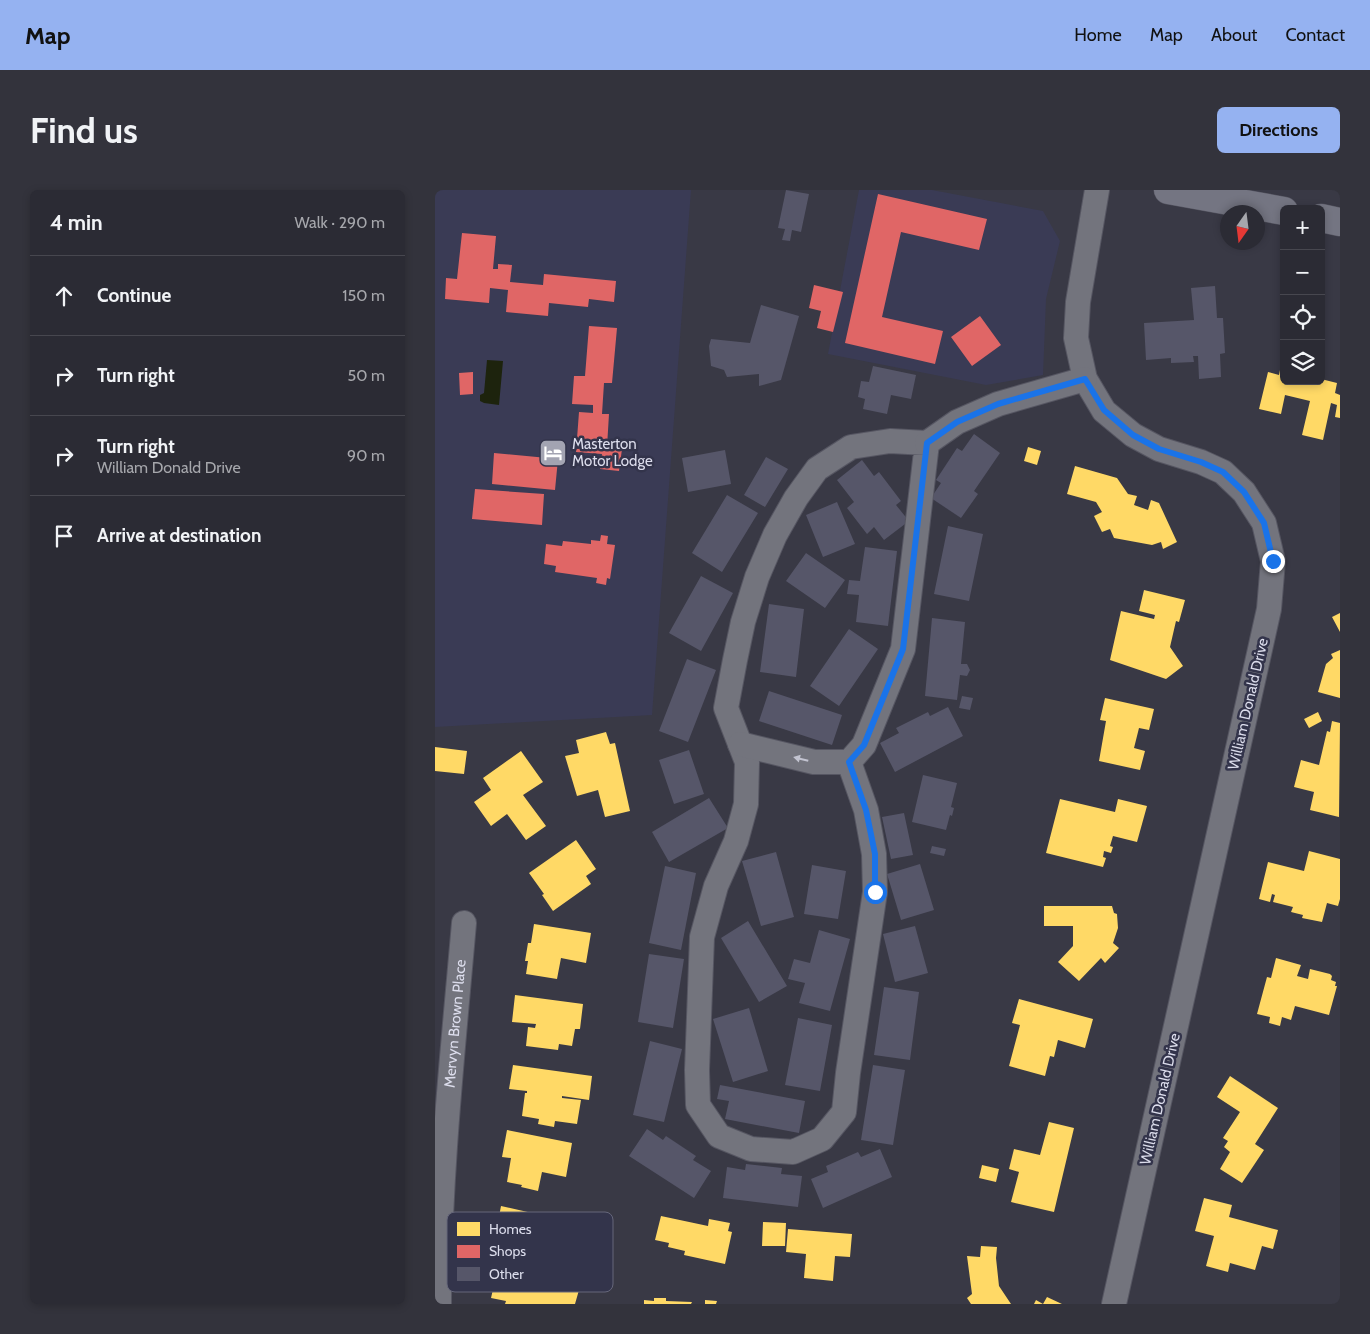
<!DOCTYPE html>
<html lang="en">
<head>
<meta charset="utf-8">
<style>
	body { margin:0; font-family:Cabin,sans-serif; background:#33333c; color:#f1f3f6 }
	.controls { position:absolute; right:15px; top:15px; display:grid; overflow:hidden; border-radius:8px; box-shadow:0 2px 8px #0003 }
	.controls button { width:45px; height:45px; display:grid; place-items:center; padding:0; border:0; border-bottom:1px solid #47474f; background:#2b2b34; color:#f1f3f6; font:25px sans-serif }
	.compass { position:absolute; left:785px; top:15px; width:45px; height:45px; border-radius:50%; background:#2b2b34; box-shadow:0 2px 8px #0003; rotate:194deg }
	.stop { position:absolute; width:15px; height:15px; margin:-11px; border:4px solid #1a73e8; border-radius:50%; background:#fff }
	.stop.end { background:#1a73e8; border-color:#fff; box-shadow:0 1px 5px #0008 }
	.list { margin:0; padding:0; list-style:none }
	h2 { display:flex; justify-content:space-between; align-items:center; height:65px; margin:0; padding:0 20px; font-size:21px }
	h2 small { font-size:16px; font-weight:400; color:#a6a7ac }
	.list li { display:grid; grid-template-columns:32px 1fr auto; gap:15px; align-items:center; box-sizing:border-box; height:80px; padding:0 20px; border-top:1px solid #47474f }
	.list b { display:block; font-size:19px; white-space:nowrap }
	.list p { margin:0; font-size:16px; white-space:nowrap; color:#a6a7ac }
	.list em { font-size:16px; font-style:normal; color:#a6a7ac }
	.icon { flex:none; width:28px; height:28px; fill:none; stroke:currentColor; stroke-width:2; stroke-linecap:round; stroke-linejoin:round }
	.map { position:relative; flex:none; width:905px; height:1114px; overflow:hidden; border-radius:8px }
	header { display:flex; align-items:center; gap:30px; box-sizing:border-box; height:70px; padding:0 25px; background:#95b2f1; color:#111 }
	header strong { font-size:24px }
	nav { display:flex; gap:28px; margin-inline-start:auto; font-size:18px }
	.intro { display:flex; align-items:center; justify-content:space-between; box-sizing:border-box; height:120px; padding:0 30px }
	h1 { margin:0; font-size:35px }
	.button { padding:12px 22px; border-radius:8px; background:#95b2f1; color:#111; font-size:18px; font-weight:700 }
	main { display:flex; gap:30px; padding:0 30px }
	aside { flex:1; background:#2b2b34; border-radius:8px; box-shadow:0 2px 8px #0003 }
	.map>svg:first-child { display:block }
</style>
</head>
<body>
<header>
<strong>Map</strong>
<nav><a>Home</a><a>Map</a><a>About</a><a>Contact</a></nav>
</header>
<div class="intro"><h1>Find us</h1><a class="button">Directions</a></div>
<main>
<aside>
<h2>4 min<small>Walk · 290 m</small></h2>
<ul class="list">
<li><svg class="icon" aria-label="ahead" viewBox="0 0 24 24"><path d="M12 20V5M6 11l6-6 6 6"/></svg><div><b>Continue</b></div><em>150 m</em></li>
<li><svg class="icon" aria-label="right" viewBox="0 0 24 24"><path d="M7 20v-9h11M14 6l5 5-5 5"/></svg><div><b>Turn right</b></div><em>50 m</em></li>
<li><svg class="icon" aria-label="right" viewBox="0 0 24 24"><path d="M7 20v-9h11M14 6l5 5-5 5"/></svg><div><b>Turn right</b><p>William Donald Drive</p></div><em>90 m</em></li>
<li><svg class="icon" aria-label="arrive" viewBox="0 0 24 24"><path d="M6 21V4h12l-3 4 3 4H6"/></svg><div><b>Arrive at destination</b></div></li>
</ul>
</aside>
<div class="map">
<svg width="905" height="1114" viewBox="0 0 905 1114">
	<rect width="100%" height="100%" fill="#393945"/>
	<!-- built -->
	<path fill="#3a3b55" d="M 0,0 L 256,0 L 217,525 L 0,537 Z
		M 424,0 L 497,0 L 608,21 L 625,51 L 611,109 L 608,185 L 551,195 L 393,164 Z"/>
	<!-- water -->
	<path fill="#1d230d" d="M 52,170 L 68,171 L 64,215 L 49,213 L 45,211 L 45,205 L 49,203 Z"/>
	<!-- homes -->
	<path fill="#ffd966" d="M 845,180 L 849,181 L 849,191 L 886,191 L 886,189 L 902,193 L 900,203 L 905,205 L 905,228 L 900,227 L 902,215 L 896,213 L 888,250 L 867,245 L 875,211 L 850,205 L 846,224 L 824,219 L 833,182 L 844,185 Z
		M 593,257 L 606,261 L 602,275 L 589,271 Z
		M 640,276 L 682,288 L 693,304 L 702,306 L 699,315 L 713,320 L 716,310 L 724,313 L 742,352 L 728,359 L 726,352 L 717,355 L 679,348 L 675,339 L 667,342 L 659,326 L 667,322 L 661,312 L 632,304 Z
		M 709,400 L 750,410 L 744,432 L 741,431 L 735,457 L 748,476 L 731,489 L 675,470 L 686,421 L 719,429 L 720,425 L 704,421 Z
		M 905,423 L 905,442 L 897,427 Z
		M 905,460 L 905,508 L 883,502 L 891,474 L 898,468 L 896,464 Z
		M 670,508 L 719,519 L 714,540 L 704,538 L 699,558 L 710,561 L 705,580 L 664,571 L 671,531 L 665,530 Z
		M 883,522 L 887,531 L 874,538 L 869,529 Z
		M 897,531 L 905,533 L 904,627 L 875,620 L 879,602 L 859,597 L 866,570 L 884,575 L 892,541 L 895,542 Z
		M 171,542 L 175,554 L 180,553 L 195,621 L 170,627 L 163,600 L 142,606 L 130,566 L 144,563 L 141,550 Z
		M 0,557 L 32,561 L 29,584 L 0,581 Z
		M 86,561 L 108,592 L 88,605 L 111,636 L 91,650 L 72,624 L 56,636 L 39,612 L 56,600 L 48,588 Z
		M 625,609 L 680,622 L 683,609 L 712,616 L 702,652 L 678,646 L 675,656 L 678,657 L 676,663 L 669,661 L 668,667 L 671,668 L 668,677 L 611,663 Z
		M 141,650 L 161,679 L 151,686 L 156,694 L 118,721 L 107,705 L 109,704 L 94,683 Z
		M 874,661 L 905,669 L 905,709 L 903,716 L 892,713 L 887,732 L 867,728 L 868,725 L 856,722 L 858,717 L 838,712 L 840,705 L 837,704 L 835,712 L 824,709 L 833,672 L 869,681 Z
		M 609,716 L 677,716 L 679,723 L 682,724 L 683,738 L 678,753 L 684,758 L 670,773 L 666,768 L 644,791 L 623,772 L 638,756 L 638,736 L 609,736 Z
		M 99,734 L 156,743 L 151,773 L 126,768 L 122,789 L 91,784 L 93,771 L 90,771 L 93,753 L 96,753 Z
		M 841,768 L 866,775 L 862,786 L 873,789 L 875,779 L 895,784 L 897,786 L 896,790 L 901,792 L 900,796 L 902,796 L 894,825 L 860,816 L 856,830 L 847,827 L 845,836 L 834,833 L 835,827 L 822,824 L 832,787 L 836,788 Z
		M 80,805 L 148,814 L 145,839 L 140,839 L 137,856 L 124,854 L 123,860 L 91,856 L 93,837 L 100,838 L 101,834 L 77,832 Z
		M 584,809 L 658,829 L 650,858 L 623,850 L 619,867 L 615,866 L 610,886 L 574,876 L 585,835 L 577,833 Z
		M 78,875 L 157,886 L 154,910 L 127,906 L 127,908 L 146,910 L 142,934 L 120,931 L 119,937 L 103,934 L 104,929 L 87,926 L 90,903 L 92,903 L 92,901 L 74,899 Z
		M 795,886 L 843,918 L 820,954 L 829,960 L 807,993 L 785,979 L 795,962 L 789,957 L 793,951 L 788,948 L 805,922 L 782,907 Z
		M 614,932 L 639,938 L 619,1022 L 576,1012 L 584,982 L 574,979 L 579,959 L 605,965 Z
		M 72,940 L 137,953 L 131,987 L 107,982 L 103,1001 L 86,997 L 87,995 L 72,992 L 76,968 L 67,967 Z
		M 547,975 L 564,979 L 561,992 L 544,988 Z
		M 769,1008 L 797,1015 L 794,1027 L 843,1040 L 838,1059 L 827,1056 L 820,1080 L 795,1073 L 793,1082 L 771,1076 L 779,1046 L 760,1041 Z
		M 66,1016 L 132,1031 L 120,1086 L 84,1078 L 85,1064 L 90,1052 L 80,1050 L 81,1047 L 61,1042 Z
		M 226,1026 L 273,1036 L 274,1029 L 295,1033 L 293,1041 L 297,1042 L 290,1074 L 249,1065 L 250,1061 L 233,1057 L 234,1053 L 220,1050 Z
		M 328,1032 L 351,1033 L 350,1056 L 327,1056 Z
		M 353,1039 L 417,1044 L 415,1067 L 400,1066 L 398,1091 L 369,1088 L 371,1064 L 351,1062 Z
		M 546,1056 L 562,1057 L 561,1068 L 564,1096 L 576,1114 L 536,1114 L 532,1108 L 537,1104 L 532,1066 L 545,1067 Z
		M 62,1082 L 144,1100 L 140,1114 L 70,1114 L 71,1111 L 56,1108 Z
		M 612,1107 L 627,1114 L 599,1114 L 601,1110 L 608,1114 Z
		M 219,1108 L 231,1108 L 231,1111 L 257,1112 L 256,1114 L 209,1114 L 209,1110 L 219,1111 Z
		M 270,1110 L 282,1111 L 281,1114 L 270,1114 Z"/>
	<!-- shops -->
	<path fill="#e06666" d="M 443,4 L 552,29 L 544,60 L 466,42 L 447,127 L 508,141 L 500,174 L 410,153 Z
		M 27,43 L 61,46 L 58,79 L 63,79 L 63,74 L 77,75 L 75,92 L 108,95 L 109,84 L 181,91 L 179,112 L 154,109 L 153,117 L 114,113 L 113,126 L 71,122 L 73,100 L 55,98 L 54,113 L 10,109 L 11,88 L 22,89 Z
		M 379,95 L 408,102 L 398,142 L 382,138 L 386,121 L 374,118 Z
		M 545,126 L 566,155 L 537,176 L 516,147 Z
		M 154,136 L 182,138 L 177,193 L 169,193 L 167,224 L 174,224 L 172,257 L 187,259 L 184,281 L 165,279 L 167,264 L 141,262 L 144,222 L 158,223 L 158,215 L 137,214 L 139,186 L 150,186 Z
		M 38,182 L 38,204 L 25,205 L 24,183 Z
		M 59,263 L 123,269 L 120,300 L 57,294 Z
		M 40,299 L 109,304 L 107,335 L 37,329 Z
		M 166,345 L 173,346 L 172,354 L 180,355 L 175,389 L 172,388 L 171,395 L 161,393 L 162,388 L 120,382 L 121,376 L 109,374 L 111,354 L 127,356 L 128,351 L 156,354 L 156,350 L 165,351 Z"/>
	<!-- building -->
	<path fill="#565669" d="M 351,0 L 374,4 L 366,42 L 357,40 L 355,51 L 347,50 L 350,39 L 343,38 Z
		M 780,96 L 782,128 L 788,128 L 790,163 L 785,164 L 786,187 L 764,189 L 763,166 L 758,166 L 759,172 L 736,173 L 736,168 L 711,170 L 709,133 L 759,130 L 756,98 Z
		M 326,115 L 364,126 L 346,190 L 324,196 L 324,184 L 292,187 L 289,180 L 276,176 L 274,156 L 276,149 L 315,153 Z
		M 438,176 L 481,185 L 476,209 L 456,205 L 452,224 L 428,219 L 430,209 L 423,207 L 426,191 L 434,192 Z
		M 539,244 L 565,263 L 539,301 L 543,304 L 526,328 L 496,308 L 506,293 L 501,290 L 522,258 L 527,261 Z
		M 290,260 L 296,294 L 253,302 L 247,268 Z
		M 331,267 L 353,279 L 330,317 L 309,305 Z
		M 427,270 L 439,286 L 444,282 L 466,311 L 461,315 L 474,331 L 449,350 L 439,337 L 432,344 L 412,318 L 419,312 L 402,290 Z
		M 292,305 L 323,323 L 287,382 L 257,363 Z
		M 402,312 L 420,354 L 388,367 L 371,325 Z
		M 513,336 L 548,344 L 534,411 L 499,404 Z
		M 430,357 L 462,361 L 453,436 L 421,432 L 424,405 L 412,404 L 414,390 L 425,391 Z
		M 371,363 L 410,390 L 390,418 L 351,391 Z
		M 266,386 L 298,403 L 266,461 L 234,443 Z
		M 334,414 L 369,419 L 361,487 L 325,482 Z
		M 497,428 L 530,432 L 526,474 L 532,474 L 535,480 L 532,486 L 525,485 L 522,510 L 490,506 Z
		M 414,439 L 443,459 L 404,516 L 375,496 Z
		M 252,469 L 281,480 L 253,552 L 224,541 Z
		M 334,501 L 407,525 L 397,555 L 324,531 Z
		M 527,506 L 538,508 L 535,520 L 524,518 Z
		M 513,517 L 528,546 L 460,582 L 445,553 L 464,543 L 461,538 L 493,522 L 495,526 Z
		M 254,560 L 269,604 L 239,614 L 224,570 Z
		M 488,585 L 522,593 L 516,617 L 519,618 L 517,626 L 515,625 L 511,640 L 477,632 Z
		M 274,608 L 293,638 L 234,672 L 217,642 Z
		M 469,623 L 478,665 L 456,669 L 447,627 Z
		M 497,656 L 511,659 L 509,666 L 495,663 Z
		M 341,662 L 359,727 L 326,736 L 307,671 Z
		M 485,674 L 499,720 L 466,730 L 452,684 Z
		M 377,675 L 411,681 L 403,729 L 369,724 Z
		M 230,676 L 261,683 L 246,760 L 214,753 Z
		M 313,731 L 352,796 L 324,812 L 286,748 Z
		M 480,736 L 493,783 L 460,792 L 448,744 Z
		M 384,740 L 415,749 L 395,821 L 364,813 L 370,793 L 353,789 L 359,769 L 375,773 Z
		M 214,764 L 249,769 L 238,838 L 203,832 Z
		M 449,797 L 484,802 L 475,870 L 439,865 Z
		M 314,818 L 333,881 L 298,892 L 278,829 Z
		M 363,828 L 397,835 L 385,901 L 350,895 Z
		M 215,851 L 247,859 L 229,932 L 198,925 Z
		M 438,875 L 470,880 L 458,955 L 426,950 Z
		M 285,895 L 370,911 L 364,943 L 290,929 L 294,911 L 282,909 Z
		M 212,939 L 228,950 L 231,946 L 261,966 L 258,970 L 276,981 L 259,1008 L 194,966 Z
		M 445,959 L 457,987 L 388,1018 L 376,989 L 393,982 L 391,976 L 423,962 L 426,967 Z
		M 311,974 L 347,978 L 346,984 L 367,986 L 363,1017 L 288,1008 L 292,977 L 310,980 Z"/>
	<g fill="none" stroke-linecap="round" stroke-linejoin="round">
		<!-- minor casing -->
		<g stroke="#565662" stroke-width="26">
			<g id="minor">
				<path d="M 662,0 L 643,112 L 641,148 L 650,189 L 669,221 L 698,245 L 724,259 L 766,272 L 788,282 L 809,302 L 829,333 L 838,371 L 834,419 L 679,1114"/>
				<path d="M 455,251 L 492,253 L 468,459 L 429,555 L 414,572 L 431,620 L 439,664 L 440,702 L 413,883 L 409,922 L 387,949 L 358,962 L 316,959 L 284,946 L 263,915 L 262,880 L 267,747 L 281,696 L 301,651 L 311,614 L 312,572 L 291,518 L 300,470 L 308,432 L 322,387 L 340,345 L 361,308 L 382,279 L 416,257 Z"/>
				<path d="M 492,253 L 522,232 L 563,214 L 650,189"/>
				<path d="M 305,554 L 379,572 L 414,572"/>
				<path id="s1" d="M 4,1114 C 4,987 18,860 29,733"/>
			</g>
		</g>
		<!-- highway casing -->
		<g stroke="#565662" stroke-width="29">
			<path id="highway" d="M 733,0 L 849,21
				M 886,28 L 905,32"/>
		</g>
		<!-- minor -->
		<use href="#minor" stroke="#73747d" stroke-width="24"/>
		<!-- highway -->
		<use href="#highway" stroke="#747582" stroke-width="28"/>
	</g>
	<!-- one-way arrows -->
	<defs><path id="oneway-solid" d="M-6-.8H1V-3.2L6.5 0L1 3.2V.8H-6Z" transform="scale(1.25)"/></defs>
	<use fill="#c2c3d0" href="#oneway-solid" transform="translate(366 569) rotate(-166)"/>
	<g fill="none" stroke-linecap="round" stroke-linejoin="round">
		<!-- route -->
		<path stroke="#1a73e8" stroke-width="6" d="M 440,702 L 440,664 L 431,620 L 414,572 L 429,555 L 468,459 L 492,253 L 522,232 L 563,214 L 650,189 L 669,220 L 698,245 L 724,259 L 766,272 L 788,282 L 809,302 L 829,333 L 838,371"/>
	</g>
	<!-- icons -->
	<defs>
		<g id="hotel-square" transform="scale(1.4375)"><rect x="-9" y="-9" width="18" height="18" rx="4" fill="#a3a4b2" stroke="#33344b"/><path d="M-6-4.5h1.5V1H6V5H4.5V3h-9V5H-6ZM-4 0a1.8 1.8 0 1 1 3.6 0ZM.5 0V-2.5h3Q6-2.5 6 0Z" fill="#fff"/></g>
	</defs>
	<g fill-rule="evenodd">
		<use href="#hotel-square" x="118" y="263"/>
	</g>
	<g text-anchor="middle" stroke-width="5" stroke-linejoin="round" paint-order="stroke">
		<!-- poi labels -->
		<g font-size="15" fill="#dcddec" stroke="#33344b" text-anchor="start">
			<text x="137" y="259">Masterton<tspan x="137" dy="17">Motor Lodge</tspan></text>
		</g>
		<!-- street labels -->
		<g font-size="15" fill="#dcddec" stroke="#33344b">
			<text transform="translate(813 514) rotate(-77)" y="5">William Donald Drive</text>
			<text dy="5" stroke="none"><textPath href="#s1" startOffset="281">Mervyn Brown Place</textPath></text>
			<text transform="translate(725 909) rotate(-77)" y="5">William Donald Drive</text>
		</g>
	</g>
	<!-- legend -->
	<rect x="12" y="1022" width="166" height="80" rx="8" fill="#33344b" stroke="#66677b" stroke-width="1"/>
	<rect x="22" y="1032" width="23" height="14" fill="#ffd966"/>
	<rect x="22" y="1055" width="23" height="13" fill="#e06666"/>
	<rect x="22" y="1077" width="23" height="14" fill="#565669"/>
	<g font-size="14" fill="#dcddec">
		<text x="54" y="1044">Homes</text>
		<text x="54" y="1066">Shops</text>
		<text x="54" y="1089">Other</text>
	</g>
</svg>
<div class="controls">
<button>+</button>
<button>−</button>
<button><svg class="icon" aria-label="locate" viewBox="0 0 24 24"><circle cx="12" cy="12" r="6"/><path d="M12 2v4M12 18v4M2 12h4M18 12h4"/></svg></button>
<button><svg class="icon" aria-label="layers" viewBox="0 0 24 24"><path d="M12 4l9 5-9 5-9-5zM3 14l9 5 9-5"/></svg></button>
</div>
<svg class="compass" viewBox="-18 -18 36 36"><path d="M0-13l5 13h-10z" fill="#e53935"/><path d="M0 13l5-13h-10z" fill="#a6a7ac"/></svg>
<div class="stop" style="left:440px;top:702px"></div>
<div class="stop end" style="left:838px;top:371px"></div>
</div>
</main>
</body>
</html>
